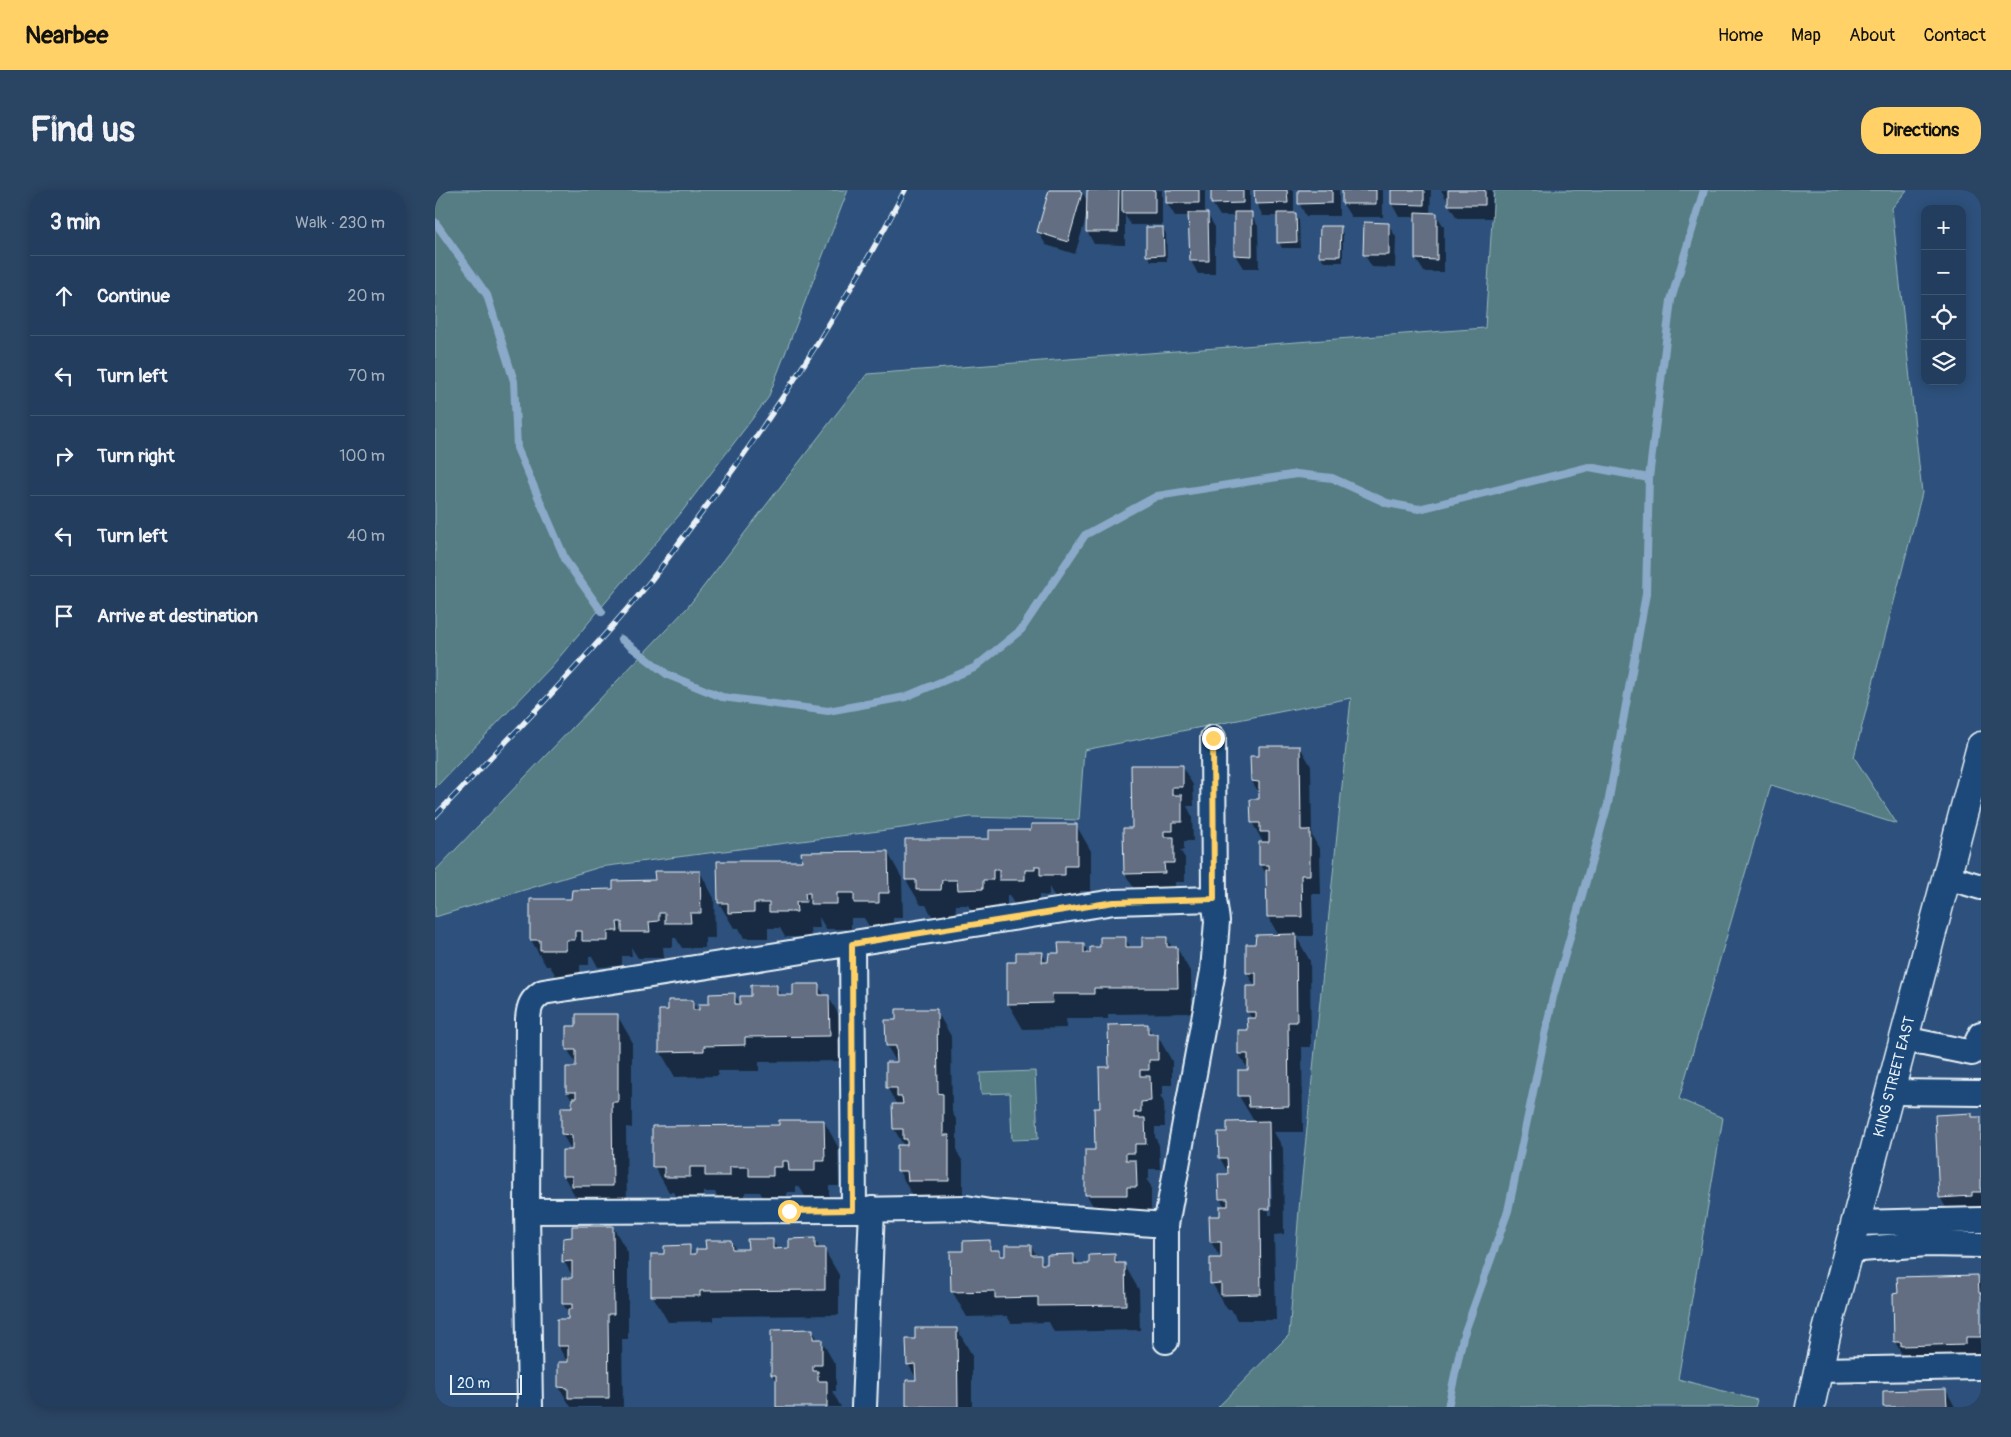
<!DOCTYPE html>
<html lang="en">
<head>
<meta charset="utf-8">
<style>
	body { margin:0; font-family:Pangolin,sans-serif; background:#2a4463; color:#f1f3f6 }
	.controls { position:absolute; right:15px; top:15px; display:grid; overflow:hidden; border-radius:10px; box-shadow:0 2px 12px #0003 }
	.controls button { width:45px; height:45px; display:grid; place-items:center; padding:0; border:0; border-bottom:1px solid #3f5672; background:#223d5d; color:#f1f3f6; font:25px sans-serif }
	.scale { position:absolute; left:15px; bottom:12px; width:72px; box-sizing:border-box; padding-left:5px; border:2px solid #e8f1f8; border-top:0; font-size:14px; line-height:18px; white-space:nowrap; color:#e8f1f8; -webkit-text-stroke:4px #1f4a7a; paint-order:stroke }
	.stop { position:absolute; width:15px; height:15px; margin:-11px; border:4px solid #ffd166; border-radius:50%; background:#fff }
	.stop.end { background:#ffd166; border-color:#fff; box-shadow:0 1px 5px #0008 }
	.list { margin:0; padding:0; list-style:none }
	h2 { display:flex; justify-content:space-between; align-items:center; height:65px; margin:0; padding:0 20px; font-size:21px }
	h2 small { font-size:16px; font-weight:400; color:#a2aebc }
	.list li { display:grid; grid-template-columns:32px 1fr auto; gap:15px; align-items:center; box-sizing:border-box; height:80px; padding:0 20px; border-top:1px solid #3f5672 }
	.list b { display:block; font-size:19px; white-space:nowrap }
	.list em { font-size:16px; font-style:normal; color:#a2aebc }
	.icon { flex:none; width:28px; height:28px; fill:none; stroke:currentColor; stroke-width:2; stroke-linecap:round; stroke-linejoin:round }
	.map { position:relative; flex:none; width:1546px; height:1217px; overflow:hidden; border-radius:20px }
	header { display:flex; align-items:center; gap:30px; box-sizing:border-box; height:70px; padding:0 25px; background:#ffd166; color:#111 }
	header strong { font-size:24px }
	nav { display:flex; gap:28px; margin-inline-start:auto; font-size:18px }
	.intro { display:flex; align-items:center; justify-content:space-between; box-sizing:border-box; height:120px; padding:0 30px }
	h1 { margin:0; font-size:35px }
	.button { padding:12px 22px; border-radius:20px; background:#ffd166; color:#111; font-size:18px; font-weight:700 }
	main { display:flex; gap:30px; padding:0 30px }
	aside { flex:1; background:#223d5d; border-radius:20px; box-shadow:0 2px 12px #0003 }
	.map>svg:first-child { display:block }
</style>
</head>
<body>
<header>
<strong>Nearbee</strong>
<nav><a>Home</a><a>Map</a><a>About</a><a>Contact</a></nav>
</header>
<div class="intro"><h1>Find us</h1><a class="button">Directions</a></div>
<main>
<aside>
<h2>3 min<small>Walk · 230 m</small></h2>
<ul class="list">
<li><svg class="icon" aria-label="ahead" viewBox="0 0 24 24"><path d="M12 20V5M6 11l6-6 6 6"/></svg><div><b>Continue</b></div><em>20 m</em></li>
<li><svg class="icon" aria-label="left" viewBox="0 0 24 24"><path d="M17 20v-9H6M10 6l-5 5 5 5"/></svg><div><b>Turn left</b></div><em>70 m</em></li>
<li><svg class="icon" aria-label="right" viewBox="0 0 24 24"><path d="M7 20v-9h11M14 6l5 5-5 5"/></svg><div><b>Turn right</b></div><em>100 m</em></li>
<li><svg class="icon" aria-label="left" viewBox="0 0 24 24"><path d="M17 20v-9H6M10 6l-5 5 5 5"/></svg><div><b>Turn left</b></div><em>40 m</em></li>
<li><svg class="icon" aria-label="arrive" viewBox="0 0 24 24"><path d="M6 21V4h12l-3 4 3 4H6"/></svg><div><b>Arrive at destination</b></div></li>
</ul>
</aside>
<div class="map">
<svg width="1546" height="1217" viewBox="0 0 1546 1217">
	<rect width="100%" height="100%" fill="#2d517c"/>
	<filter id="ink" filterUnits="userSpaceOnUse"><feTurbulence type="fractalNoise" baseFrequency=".02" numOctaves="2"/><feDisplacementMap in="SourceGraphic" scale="10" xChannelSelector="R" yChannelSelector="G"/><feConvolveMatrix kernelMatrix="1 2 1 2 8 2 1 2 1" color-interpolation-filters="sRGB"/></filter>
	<g filter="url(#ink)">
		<!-- green -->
		<path fill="#557d83" stroke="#9eb7be" d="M 0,0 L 413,0 L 333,208 L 246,323 L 116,477 L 0,598 Z
			M 1059,0 L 1472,0 L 1457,18 L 1487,303 L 1419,567 L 1462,634 L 1336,595 L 1244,909 L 1288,928 L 1243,1189 L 1322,1210 L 1320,1217 L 783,1217 L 854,1145 L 865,1007 L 916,508 L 649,560 L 644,630 L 535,627 L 467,638 L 165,677 L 0,727 L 0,681 L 252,418 L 432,184 L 1050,138 Z
			M 600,881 L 603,949 L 577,950 L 575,903 L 546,904 L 545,883 Z"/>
		<!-- shadow -->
		<path fill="#0007" fill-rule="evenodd" d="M 615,0 L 646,0 L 653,12 L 653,0 L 687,0 L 688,3 L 688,0 L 727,0 L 727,35 L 696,35 L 690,25 L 690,55 L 659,54 L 652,41 L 652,25 L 640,64 L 611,55 L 603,42 Z
			M 732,0 L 770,0 L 770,24 L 772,24 L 780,37 L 780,84 L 763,84 L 756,71 L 755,26 L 740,26 L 732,13 Z
			M 777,0 L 815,0 L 815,24 L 823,36 L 824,78 L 808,78 L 800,65 L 800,26 L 785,26 L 777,13 Z
			M 821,0 L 859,0 L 859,24 L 864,30 L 865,58 L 847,58 L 844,52 L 843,26 L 828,26 L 821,13 Z
			M 864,0 L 904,0 L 904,26 L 871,26 L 864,13 Z
			M 908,0 L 948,0 L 948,27 L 916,27 L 908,14 Z
			M 957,0 L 996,0 L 995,24 L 1001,24 L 1009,37 L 1009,82 L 989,82 L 981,69 L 981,27 L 964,27 L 957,14 Z
			M 1006,0 L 1057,0 L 1057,28 L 1022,28 L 1014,15 L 1014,10 L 1012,10 Z
			M 953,34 L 961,47 L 960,78 L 937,77 L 929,64 Z
			M 886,37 L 905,37 L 908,44 L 908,72 L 889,72 L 886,66 Z
			M 728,38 L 731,44 L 732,71 L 716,71 L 713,65 Z
			M 865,557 L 876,576 L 877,646 L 885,660 L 886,704 L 877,704 L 878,746 L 861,746 L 875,771 L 876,857 L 867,857 L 868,942 L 839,942 L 848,958 L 849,1044 L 839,1045 L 841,1130 L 802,1130 L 796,1119 L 792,1119 L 777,1093 L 786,1069 L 776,1052 L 790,1017 L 785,1009 L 784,985 L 794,985 L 785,968 L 793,944 L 820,933 L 804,906 L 804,881 L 814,881 L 804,864 L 817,829 L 813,822 L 821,798 L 812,783 L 822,755 L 844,746 L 833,727 L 832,686 L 826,675 L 829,654 L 817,632 L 825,606 L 817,591 L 825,567 ZM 833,957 L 836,957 L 837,1025 L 834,1025 Z
			M 747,576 L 758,595 L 759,616 L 752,616 L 757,626 L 758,651 L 749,651 L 749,660 L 745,660 L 750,668 L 750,692 L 740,692 L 740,702 L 702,703 L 690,684 L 698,639 Z
			M 641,635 L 656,661 L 656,701 L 645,701 L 644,710 L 621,710 L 614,697 L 614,706 L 604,705 L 604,715 L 580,716 L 574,705 L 572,705 L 572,715 L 562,715 L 562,725 L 539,725 L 533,715 L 521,715 L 520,726 L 497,726 L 491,715 L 486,715 L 471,690 L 555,650 L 597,641 Z
			M 453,663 L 467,688 L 468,728 L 458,728 L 458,738 L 435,738 L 429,728 L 416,728 L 416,739 L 391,739 L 384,727 L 385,738 L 375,738 L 376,747 L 350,747 L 345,738 L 333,738 L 333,748 L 309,748 L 304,738 L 299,738 L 284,713 L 368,672 Z
			M 265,682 L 279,708 L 280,748 L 270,748 L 270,758 L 247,758 L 241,748 L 238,748 L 238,757 L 228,757 L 229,768 L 203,768 L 196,757 L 197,766 L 187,766 L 187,776 L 163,777 L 157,766 L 154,766 L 154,775 L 145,775 L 145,786 L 121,786 L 115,776 L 111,776 L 96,750 L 96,710 L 138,710 Z
			M 690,748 L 696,758 L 708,758 L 732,748 L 737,758 L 742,758 L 756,783 L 757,823 L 673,824 L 673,829 L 631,829 L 632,838 L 588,839 L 573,813 L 582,773 L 607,763 L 612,773 L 625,764 L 648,754 L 656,767 L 666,759 Z
			M 383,795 L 390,806 L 393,806 L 408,832 L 409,871 L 324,872 L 324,881 L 283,881 L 283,886 L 240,887 L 225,861 L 234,821 L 257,811 L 263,821 L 299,804 L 307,817 L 317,807 L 341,796 L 347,807 L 359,806 Z
			M 501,820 L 516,846 L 517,922 L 522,931 L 522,962 L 528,972 L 528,1016 L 489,1017 L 483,1007 L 478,1007 L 464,981 L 469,956 L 459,939 L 462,915 L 452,897 L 462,873 L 452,856 L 462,831 Z
			M 182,825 L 197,851 L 197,938 L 191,937 L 192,1021 L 143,1011 L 128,985 L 137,961 L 127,944 L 127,919 L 138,919 L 138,912 L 132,902 L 143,878 L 133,860 L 143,837 Z
			M 712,835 L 718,845 L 722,845 L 737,871 L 737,895 L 728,895 L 728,905 L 725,905 L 729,913 L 730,937 L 720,937 L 720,947 L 724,955 L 725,979 L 714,979 L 714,989 L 711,989 L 716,996 L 716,1022 L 706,1022 L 666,1031 L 652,1005 L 651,962 L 661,962 L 666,919 L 675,878 Z
			M 1536,925 L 1538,929 L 1546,928 L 1546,1043 L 1526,1044 L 1505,1007 Z
			M 389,931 L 403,957 L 404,996 L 394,996 L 394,1006 L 370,1006 L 364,996 L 361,996 L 361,1002 L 352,1002 L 352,1011 L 330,1011 L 325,1002 L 310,1002 L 310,1012 L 286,1012 L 280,1002 L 269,1002 L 269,1012 L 245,1012 L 239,1002 L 234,1002 L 219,976 L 345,937 Z
			M 178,1037 L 193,1063 L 193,1149 L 187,1149 L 188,1217 L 136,1217 L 124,1197 L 133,1173 L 123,1156 L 135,1130 L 134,1124 L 128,1114 L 139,1089 L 129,1071 L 138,1049 Z
			M 337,1050 L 343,1060 L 355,1060 L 380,1050 L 385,1059 L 389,1059 L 404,1085 L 404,1125 L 279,1126 L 279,1131 L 233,1132 L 218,1106 L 217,1066 L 230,1065 L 254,1057 L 259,1065 L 296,1051 L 301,1060 L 314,1060 Z
			M 554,1052 L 560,1062 L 564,1062 L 568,1067 L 596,1056 L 602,1067 L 605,1067 L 610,1075 L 639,1065 L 644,1075 L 655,1075 L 679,1065 L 684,1074 L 689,1074 L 704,1100 L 705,1140 L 619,1142 L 614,1132 L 576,1133 L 572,1126 L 532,1127 L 517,1101 L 529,1062 Z
			M 1542,1086 L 1546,1092 L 1546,1191 L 1489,1192 L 1487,1188 L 1481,1189 L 1460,1152 Z
			M 522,1139 L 537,1165 L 537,1217 L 473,1217 L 483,1191 L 473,1174 L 481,1150 Z
			M 378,1141 L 383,1150 L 386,1150 L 401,1176 L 401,1201 L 397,1201 L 406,1217 L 343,1217 L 343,1194 L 337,1185 Z
			M 1511,1200 L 1520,1217 L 1450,1217 Z"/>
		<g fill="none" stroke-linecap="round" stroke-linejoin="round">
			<!-- stream -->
			<path stroke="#8ba9c8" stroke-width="8" d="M 0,32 L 52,105 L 79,191 L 82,258 L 131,371 L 167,422
				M 186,449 L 233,485 L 287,507 L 393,521 L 470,507 L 539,478 L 586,440 L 650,345 L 722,306 L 862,284 L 897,288 L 952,313 L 984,319 L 1154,277 L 1214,288
				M 1013,1217 L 1028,1147 L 1073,1021 L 1118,807 L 1173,614 L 1211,404 L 1214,288 L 1236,110 L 1269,0"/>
		</g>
		<!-- building -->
		<path fill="#636e82" stroke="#e8f1f8" d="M 614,0 L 645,0 L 645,2 L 647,3 L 633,52 L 602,42 Z
			M 652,0 L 684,0 L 683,42 L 651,42 Z
			M 687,0 L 720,0 L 720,23 L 687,23 Z
			M 731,0 L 764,0 L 764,13 L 731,13 Z
			M 776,0 L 808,0 L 808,13 L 776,14 Z
			M 819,0 L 852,0 L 853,13 L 820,14 Z
			M 863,0 L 897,0 L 897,13 L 863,14 Z
			M 907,0 L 941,0 L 941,14 L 907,14 Z
			M 956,0 L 989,0 L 989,15 L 956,14 Z
			M 1013,0 L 1050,0 L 1050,15 L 1013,15 Z
			M 799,22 L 817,22 L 817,66 L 799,65 Z
			M 980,22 L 1002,23 L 1002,70 L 980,69 Z
			M 753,23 L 773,23 L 774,71 L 755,71 Z
			M 842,23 L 861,23 L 862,52 L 842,53 Z
			M 929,32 L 954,33 L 954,65 L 928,65 Z
			M 885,36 L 906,36 L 905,66 L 884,66 Z
			M 711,37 L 728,37 L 729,65 L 711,66 Z
			M 824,556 L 865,556 L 866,640 L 875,640 L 875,685 L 866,685 L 867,727 L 832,727 L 831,680 L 834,680 L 834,675 L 824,675 L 824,652 L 834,652 L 834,642 L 825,642 L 825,633 L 816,633 L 815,609 L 824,609 L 824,592 L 816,591 L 815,566 L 824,566 Z
			M 696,575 L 748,575 L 748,597 L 737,597 L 737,605 L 747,605 L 747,632 L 738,632 L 738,641 L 729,641 L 729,647 L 739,647 L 739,673 L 729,673 L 730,683 L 689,684 L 688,638 L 697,638 Z
			M 596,634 L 642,634 L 642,676 L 630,676 L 630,685 L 605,685 L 605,676 L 600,676 L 600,680 L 590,680 L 590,690 L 564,690 L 564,680 L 558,680 L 558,690 L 548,690 L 548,699 L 523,700 L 522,690 L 507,690 L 506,700 L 481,700 L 481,690 L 470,690 L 470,649 L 554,649 L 554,640 L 596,640 Z
			M 453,661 L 454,703 L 444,703 L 444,713 L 419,713 L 419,703 L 402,703 L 402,714 L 375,714 L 375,703 L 370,703 L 371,712 L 361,712 L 362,722 L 334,722 L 334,713 L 319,713 L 319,722 L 293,723 L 293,713 L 283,713 L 282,671 L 367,671 L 366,662 Z
			M 219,681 L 265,681 L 266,723 L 255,723 L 256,733 L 230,733 L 230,723 L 224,723 L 224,731 L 214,732 L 215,742 L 187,742 L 187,732 L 182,732 L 183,741 L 173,741 L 173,751 L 147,751 L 147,741 L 140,741 L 140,750 L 131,750 L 131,760 L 105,760 L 105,750 L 95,750 L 95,709 L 136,709 L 137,700 L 178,699 L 178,691 L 220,690 Z
			M 861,744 L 862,832 L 853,832 L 854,916 L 814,917 L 813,906 L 803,906 L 803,880 L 813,880 L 813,864 L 803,864 L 803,840 L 813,840 L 812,828 L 821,828 L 821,822 L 811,822 L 811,796 L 821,796 L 821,783 L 811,783 L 811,754 L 820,754 L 821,745 Z
			M 665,747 L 691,747 L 691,757 L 707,757 L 707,747 L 732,747 L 732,757 L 742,757 L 743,798 L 659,798 L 659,804 L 617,804 L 618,813 L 572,814 L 572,772 L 581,772 L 581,762 L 608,762 L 607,772 L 613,772 L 614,763 L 624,763 L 623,753 L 649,753 L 649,763 L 655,763 L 655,757 L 665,757 Z
			M 358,794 L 384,794 L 384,805 L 394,805 L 395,846 L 310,847 L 310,855 L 269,856 L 269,861 L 224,862 L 224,820 L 233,820 L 233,810 L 258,810 L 258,820 L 264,820 L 264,814 L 274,814 L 274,804 L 300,803 L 300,814 L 305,814 L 305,806 L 316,806 L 316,795 L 342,795 L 342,805 L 358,805 Z
			M 461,819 L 502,819 L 503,903 L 508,904 L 508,945 L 514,945 L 514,991 L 473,991 L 472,981 L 462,981 L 462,955 L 472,955 L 472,949 L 468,949 L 468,939 L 458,939 L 457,914 L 468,914 L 467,907 L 462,907 L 462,898 L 451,898 L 451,872 L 462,872 L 461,856 L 451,856 L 450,830 L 461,830 Z
			M 141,824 L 183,824 L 183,912 L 177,912 L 178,996 L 137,996 L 137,986 L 127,986 L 127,960 L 137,960 L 137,945 L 126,944 L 126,917 L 137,917 L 137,908 L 141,908 L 141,902 L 131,902 L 131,877 L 141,877 L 141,860 L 131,860 L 131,836 L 141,836 Z
			M 713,834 L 713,844 L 723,844 L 723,870 L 714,870 L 714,880 L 705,880 L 705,886 L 715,886 L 716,911 L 706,912 L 706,922 L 699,922 L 699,928 L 710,928 L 711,954 L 700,954 L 700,963 L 691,963 L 691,970 L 701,970 L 702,997 L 692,997 L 692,1005 L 650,1005 L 650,960 L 660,960 L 659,918 L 665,918 L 664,877 L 674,877 L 673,835 Z
			M 1537,923 L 1537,927 L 1546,927 L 1546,1002 L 1537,1002 L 1537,1006 L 1504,1008 L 1500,925 Z
			M 344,930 L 389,930 L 390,971 L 380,971 L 380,981 L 354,981 L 353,971 L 347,971 L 347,977 L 338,977 L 338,986 L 314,986 L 314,977 L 295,977 L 295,986 L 270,986 L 270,977 L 255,977 L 255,987 L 229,987 L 229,977 L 217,977 L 217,936 L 344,935 Z
			M 834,931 L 835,1019 L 825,1019 L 826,1104 L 786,1105 L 786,1093 L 775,1094 L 775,1068 L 786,1068 L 786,1052 L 775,1052 L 774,1026 L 785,1026 L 785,1016 L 793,1016 L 793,1009 L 784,1009 L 783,984 L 793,984 L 792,968 L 784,968 L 783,942 L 792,942 L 792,932 Z
			M 137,1036 L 178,1036 L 179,1124 L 173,1124 L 174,1208 L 133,1208 L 133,1198 L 123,1197 L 123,1172 L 133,1172 L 133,1156 L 122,1156 L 122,1129 L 133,1129 L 133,1119 L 137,1119 L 137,1114 L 127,1114 L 127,1088 L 137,1088 L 137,1071 L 127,1072 L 128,1048 L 137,1047 Z
			M 380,1048 L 380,1058 L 390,1058 L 390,1100 L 265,1101 L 265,1106 L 216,1106 L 216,1064 L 229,1064 L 229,1056 L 255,1055 L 255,1064 L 261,1064 L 261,1059 L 271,1059 L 270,1050 L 296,1050 L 297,1059 L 313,1059 L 312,1049 L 338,1049 L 338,1059 L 354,1058 L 354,1049 Z
			M 555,1050 L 555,1060 L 565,1060 L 565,1066 L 570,1066 L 570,1055 L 596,1055 L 596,1065 L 606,1065 L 606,1074 L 612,1074 L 612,1065 L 639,1064 L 639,1074 L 654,1074 L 654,1065 L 680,1064 L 680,1073 L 690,1073 L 691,1115 L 603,1116 L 603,1107 L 560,1108 L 560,1101 L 516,1102 L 515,1061 L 528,1061 L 528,1051 Z
			M 1543,1085 L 1544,1103 L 1546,1103 L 1546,1147 L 1531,1147 L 1531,1154 L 1466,1156 L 1466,1152 L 1459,1152 L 1458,1104 L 1463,1103 L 1462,1087 Z
			M 480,1138 L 522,1138 L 523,1217 L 471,1216 L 471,1190 L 481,1190 L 480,1174 L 472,1175 L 471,1149 L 480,1149 Z
			M 378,1139 L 378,1149 L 387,1149 L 387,1175 L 378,1175 L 378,1181 L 383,1181 L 383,1191 L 392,1191 L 392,1217 L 341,1217 L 341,1185 L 336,1185 L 336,1140 Z
			M 1511,1199 L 1512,1217 L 1448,1217 L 1448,1201 Z"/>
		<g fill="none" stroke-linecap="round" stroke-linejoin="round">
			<!-- minor casing -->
			<g stroke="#e8f1f8" stroke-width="28">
				<path id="minor" d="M 1512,687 L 1546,697
					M 417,754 L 419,1020
					M 1469,849 L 1537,863 L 1546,844
					M 1455,902 L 1546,903
					M 92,1021 L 419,1020 L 531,1018 L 555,1022 L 731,1035
					M 1420,1033 L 1546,1030
					M 1413,1060 L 1492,1054 L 1546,1055
					M 731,1151 L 731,1035 L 778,781 L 782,731 L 779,709 L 778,548
					M 1384,1180 L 1546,1177
					M 95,1217 L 92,1021 L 93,829 C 94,816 96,810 108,802 L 679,712 L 779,709
					M 429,1217 L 437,1019"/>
			</g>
			<!-- major casing -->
			<g stroke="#e8f1f8" stroke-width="31">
				<g id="major">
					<path id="s1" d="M 1375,1217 L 1392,1141 L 1546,556"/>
				</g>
			</g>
			<!-- minor -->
			<use href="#minor" stroke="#1f4a7a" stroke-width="24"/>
			<!-- major -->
			<use href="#major" stroke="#1f4a7a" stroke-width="28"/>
			<!-- rail casing -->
			<g stroke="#e8f1f8" stroke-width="5.5">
				<path id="rail" d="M 0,626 C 71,552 143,478 209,399 C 226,378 242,355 259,333 C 338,228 409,117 470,0"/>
			</g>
			<!-- rail -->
			<use href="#rail" stroke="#1f4a7a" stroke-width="4" stroke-dasharray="11" stroke-linecap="butt"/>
		</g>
	</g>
	<g fill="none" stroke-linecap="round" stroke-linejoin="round" filter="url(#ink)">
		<!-- route -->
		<path stroke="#ffd166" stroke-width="6" d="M 354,1021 L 418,1020 L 417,754 L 679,712 L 779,709 L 778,548"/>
	</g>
	<g text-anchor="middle" stroke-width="4" stroke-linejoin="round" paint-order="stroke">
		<!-- street labels -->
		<g font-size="15" fill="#e8f1f8" stroke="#1f4a7a">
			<text dy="5" stroke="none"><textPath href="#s1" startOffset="341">KING STREET EAST</textPath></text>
		</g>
	</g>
</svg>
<div class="controls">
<button>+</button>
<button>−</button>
<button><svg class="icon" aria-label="locate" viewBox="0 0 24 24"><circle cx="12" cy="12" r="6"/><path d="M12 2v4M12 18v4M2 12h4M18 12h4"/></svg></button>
<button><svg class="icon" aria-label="layers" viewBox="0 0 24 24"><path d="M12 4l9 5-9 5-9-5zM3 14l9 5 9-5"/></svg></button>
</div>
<div class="scale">20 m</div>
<div class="stop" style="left:354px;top:1021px"></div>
<div class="stop end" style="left:778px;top:548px"></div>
</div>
</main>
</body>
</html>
